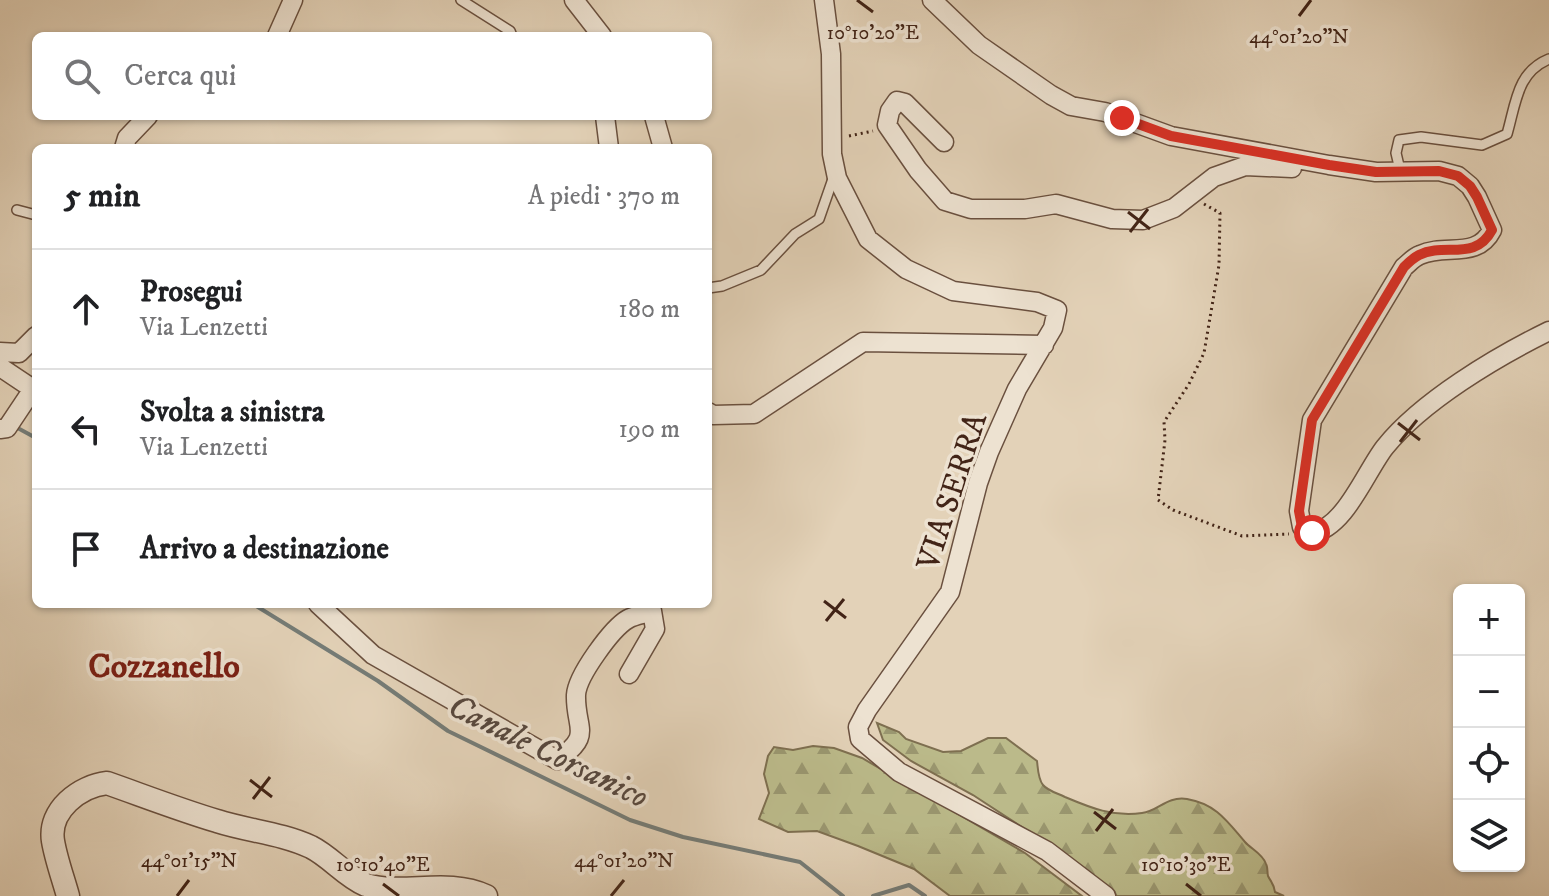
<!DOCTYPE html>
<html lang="it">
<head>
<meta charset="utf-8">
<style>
	body { margin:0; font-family:"IM FELL DW Pica",serif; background:#f6f6f6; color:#202124 }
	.controls { position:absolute; right:24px; bottom:24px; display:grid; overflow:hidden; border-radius:12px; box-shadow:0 2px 6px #0004 }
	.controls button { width:72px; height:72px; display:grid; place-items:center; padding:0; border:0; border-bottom:2px solid #e0e0e0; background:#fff; color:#202124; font:40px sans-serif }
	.stop { position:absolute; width:24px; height:24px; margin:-18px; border:6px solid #d93025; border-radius:50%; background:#fff }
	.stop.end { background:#d93025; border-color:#fff; box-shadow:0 2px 8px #0008 }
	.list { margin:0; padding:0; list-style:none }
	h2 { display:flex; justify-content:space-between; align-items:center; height:104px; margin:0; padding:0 32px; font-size:34px }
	h2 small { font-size:26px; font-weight:400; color:#757577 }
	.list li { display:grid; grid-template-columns:52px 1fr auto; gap:24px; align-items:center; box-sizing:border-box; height:120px; padding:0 32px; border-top:2px solid #e0e0e0 }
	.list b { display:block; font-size:30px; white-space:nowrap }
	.list p { margin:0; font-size:26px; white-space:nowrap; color:#757577 }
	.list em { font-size:26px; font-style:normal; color:#757577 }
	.icon { flex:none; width:44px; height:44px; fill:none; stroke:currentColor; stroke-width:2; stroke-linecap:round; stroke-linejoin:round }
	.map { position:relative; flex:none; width:1549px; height:896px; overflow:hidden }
	.search { position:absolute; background:#fff; box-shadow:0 2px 6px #0004; left:32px; top:32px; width:680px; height:88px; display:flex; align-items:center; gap:20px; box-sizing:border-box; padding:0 28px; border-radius:12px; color:#757577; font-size:30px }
	.panel { position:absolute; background:#fff; box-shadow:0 2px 6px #0004; left:32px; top:144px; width:680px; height:464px; border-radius:12px }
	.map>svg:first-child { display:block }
</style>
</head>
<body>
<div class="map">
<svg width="1549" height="896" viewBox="0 0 1549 896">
	<defs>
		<pattern id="forest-firs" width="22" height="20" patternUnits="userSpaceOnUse" patternTransform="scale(2)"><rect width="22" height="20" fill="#bbba8a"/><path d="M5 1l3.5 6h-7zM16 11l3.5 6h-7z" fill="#9a9770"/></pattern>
	</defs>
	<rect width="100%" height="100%" fill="#e3d2b8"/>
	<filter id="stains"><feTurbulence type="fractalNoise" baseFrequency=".0025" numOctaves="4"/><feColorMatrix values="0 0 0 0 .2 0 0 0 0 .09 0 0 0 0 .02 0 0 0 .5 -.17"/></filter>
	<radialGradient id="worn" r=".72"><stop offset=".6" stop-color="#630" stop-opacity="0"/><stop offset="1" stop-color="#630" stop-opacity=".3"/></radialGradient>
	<!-- forest -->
	<path fill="url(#forest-firs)" stroke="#7e6f50" stroke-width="2" d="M 877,723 L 899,732 L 906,739 L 943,752 L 961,751 L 988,738 L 1006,738 L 1037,761 C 1038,769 1038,779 1043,785 C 1048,791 1057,793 1065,797 C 1091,808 1113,817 1142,813 C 1159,811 1166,796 1187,799 C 1216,804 1227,821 1245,842 C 1251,849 1263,854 1266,864 C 1268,867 1267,872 1268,876 C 1271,882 1274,884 1275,892 L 1284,896 L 1117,896 L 1060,852 L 973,795 L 911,761 L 883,740 Z
		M 813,746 L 834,748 L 862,758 L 1025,853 L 1082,896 L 950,896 L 914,869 L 858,846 L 817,831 L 788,832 L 759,819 L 769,793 L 764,774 L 768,756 L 774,747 L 793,750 Z"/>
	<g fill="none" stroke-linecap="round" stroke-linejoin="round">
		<!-- stream -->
		<path stroke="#757c77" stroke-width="4" d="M 14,426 L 36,438
			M 253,604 L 378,681 L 448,731 L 630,820 L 683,837 L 800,862 L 843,896
			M 873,896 L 909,885 L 925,896"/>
		<!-- service casing -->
		<g stroke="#6a503f" stroke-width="12">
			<path id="service" d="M 461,0 L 510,31 L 512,36
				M 1400,170 L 1396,153 L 1399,140 L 1421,137 L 1482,145 L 1507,134 C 1516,103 1517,72 1549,59
				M 17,210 L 36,215
				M 708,288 L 722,286 L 761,270 L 795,234 L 819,219 L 834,176"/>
		</g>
		<!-- minor casing -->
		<g stroke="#6a503f" stroke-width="21">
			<path id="minor" d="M 574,0 L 602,36
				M 824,0 L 831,54 L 832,154 L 837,178 L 868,239 L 906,269 L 953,291 L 1037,302 L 1057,310 L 1053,328 L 1017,389 L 989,452 L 978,483 L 950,592 L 867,710 L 858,727 L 860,739 L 899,772 L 1047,851 L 1106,896
				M 932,0 L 979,45 L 1051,95 L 1071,106 L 1105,112 L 1171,136 L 1329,165 L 1376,172 L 1439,171 L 1458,176 L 1470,186 L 1477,197 L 1492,230 C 1477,260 1445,243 1420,255 C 1414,257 1409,263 1404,267 L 1312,420 L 1299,511 L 1302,527 L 1312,533 C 1345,528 1366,471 1385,447 C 1422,401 1496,357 1549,331
				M 277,36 L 293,0
				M 605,116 L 609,148
				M 654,116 L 663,148
				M 944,142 L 905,103 L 897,101 L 890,111 L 887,125 L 918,170 L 945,201 L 971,209 L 1025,209 L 1056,204 L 1112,219 L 1143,220 L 1174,208 L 1214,177 L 1245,166 L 1292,168
				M 124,148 L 127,138 L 148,116
				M 0,352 L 19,353 L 36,336
				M 0,367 L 36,391
				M 708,412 L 713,415 L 754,414 L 863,342 L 1044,345
				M 0,429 L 7,428 L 33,389
				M 318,604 L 373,655 L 557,760 C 594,735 575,729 576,695 C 577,676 612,628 628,619 C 635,615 645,614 652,611 L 655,629 L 629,674"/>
		</g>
		<!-- tertiary casing -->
		<g stroke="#6a503f" stroke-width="25">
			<path id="tertiary" d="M 68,896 C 63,878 56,859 53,841 C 48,810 80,786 107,783 C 144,796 180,810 217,821 C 248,831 281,833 311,847 C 331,857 346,877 366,885 C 404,896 447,878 486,896"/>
		</g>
		<!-- path -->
		<path stroke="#422417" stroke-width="3" stroke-dasharray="2 4" stroke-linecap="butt" d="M 849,136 L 873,131
			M 1204,204 L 1220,213 L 1219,265 L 1204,353 L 1189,384 L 1164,422 L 1165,440 L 1158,500 L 1173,510 L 1242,536 L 1289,534"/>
		<!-- service -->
		<use href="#service" stroke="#ede2d1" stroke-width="9"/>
		<!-- minor -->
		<use href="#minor" stroke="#ede2d1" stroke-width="18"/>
		<!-- tertiary -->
		<use href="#tertiary" stroke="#ede2d1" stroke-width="22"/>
	</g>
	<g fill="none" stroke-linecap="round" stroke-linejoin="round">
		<!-- route -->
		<path stroke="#d93025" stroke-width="10" d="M 1122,118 L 1171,136 L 1329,165 L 1376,172 L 1439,171 L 1458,176 L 1470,186 L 1477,197 L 1492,230 C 1475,262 1445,242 1419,255 C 1413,258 1408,263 1404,267 L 1312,420 L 1299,511 L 1302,527 L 1312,533"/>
	</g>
	<!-- ticks -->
	<path fill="none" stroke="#422417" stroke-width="3" d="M 857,0 L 873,12M 1299,16 L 1311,0M 1128,212 L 1150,229M 1130,232 L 1148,209M 1398,423 L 1420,440M 1400,442 L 1417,420M 824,601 L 846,618M 826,621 L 844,599M 250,780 L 272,797M 253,799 L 270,777M 1094,812 L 1116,829M 1096,831 L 1113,809M 383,884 L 399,896M 1186,884 L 1201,896M 177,896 L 189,880M 611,896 L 624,880"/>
	<g text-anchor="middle" stroke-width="7" stroke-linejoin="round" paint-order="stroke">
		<!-- street labels -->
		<g font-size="32" fill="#422417" stroke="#ede2d1">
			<text transform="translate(951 491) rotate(-72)" y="11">VIA SERRA</text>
		</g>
		<!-- neighbourhood labels -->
		<g font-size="34" font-weight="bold" fill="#7a1f14" stroke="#ede2d1">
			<text x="164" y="677">Cozzanello</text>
		</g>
		<!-- water labels -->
		<g font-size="34" font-style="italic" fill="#57483f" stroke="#ede2d1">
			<text transform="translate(549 750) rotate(26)" y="12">Canale Corsanico</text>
		</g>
	</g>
	<g font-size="20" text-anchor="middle" fill="#422417" stroke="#ede2d1" stroke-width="7" stroke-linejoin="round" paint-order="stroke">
		<text x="873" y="39">10°10'20"E</text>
		<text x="1299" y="43">44°01'20"N</text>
		<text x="189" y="867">44°01'15"N</text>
		<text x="624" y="867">44°01'20"N</text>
		<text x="383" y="871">10°10'40"E</text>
		<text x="1186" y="871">10°10'30"E</text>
	</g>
	<rect width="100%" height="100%" filter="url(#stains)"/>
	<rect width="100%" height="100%" fill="url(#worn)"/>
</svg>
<div class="controls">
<button>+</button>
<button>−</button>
<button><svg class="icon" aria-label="locate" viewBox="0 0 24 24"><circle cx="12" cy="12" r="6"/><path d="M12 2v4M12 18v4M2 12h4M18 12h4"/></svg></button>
<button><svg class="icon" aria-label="layers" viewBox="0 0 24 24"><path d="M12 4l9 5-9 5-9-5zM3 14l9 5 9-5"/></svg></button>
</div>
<div class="stop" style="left:1312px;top:533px"></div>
<div class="stop end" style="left:1122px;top:118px"></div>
<div class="search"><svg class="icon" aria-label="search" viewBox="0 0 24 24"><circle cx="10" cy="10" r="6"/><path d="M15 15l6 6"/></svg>Cerca qui</div>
<section class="panel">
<h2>5 min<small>A piedi · 370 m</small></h2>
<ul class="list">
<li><svg class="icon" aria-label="ahead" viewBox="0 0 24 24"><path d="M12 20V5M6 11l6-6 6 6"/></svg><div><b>Prosegui</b><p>Via Lenzetti</p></div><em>180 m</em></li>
<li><svg class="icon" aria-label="left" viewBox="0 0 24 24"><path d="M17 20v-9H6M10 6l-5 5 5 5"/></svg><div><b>Svolta a sinistra</b><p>Via Lenzetti</p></div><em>190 m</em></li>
<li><svg class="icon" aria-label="arrive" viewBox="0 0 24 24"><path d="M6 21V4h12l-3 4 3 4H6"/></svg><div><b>Arrivo a destinazione</b></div></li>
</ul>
</section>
</div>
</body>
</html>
